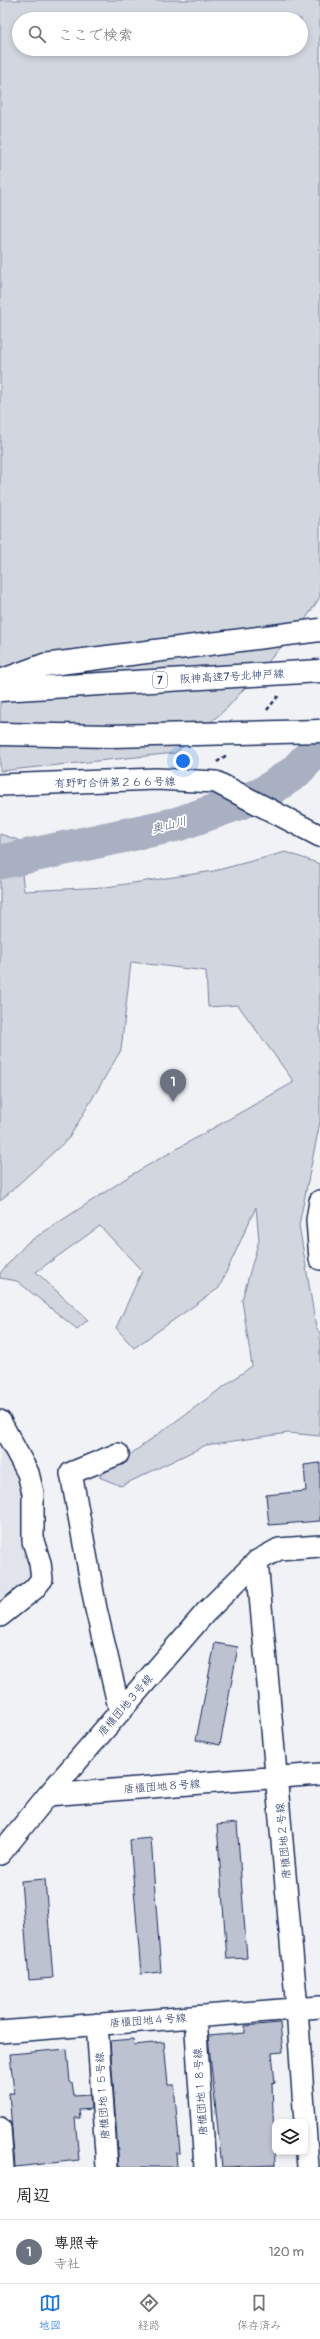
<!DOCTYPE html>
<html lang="ja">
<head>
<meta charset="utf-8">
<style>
	body { margin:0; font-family:Pangolin,"Klee One",sans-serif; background:#f2f2f2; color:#222 }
	.controls { position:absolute; right:12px; bottom:12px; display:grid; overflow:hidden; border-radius:8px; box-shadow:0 2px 6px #0003 }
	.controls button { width:36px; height:36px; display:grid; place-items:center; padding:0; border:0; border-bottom:1px solid #e0e0e0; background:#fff; color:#222; font:20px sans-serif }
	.you { position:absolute; left:183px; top:761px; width:14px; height:14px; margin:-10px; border:3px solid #fff; border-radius:50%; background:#1a73e8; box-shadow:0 0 0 6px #1a73e833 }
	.badge { display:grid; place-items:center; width:26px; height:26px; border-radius:50%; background:#1a73e8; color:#fff; font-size:13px; font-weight:700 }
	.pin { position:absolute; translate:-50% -33px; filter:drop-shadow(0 1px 2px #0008) }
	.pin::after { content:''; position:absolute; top:21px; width:14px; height:12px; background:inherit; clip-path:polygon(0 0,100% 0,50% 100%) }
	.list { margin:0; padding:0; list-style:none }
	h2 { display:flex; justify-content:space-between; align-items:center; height:52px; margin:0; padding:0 16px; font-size:17px }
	h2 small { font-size:13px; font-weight:400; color:#767676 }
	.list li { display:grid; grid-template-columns:26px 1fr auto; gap:12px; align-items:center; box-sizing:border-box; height:64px; padding:0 16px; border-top:1px solid #e0e0e0 }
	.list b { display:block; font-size:15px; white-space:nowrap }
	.list p { margin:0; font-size:13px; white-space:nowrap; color:#767676 }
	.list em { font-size:13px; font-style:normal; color:#767676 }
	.icon { flex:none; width:22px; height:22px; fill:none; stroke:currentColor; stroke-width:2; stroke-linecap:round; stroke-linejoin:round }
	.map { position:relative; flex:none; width:320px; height:2167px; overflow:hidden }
	.search { position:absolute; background:#fff; box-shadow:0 2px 6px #0003; left:12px; right:12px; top:12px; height:44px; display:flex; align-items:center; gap:10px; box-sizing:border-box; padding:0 14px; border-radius:22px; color:#767676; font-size:15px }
	.sheet { height:116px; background:#fff }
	nav { display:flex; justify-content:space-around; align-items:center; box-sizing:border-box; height:56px; border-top:1px solid #e0e0e0; background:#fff; font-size:11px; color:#767676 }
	nav a { display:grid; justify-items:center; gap:2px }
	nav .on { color:#1a73e8 }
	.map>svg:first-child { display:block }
</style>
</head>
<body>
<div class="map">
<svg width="320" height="2167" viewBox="0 0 320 2167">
	<rect width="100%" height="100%" fill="#f1f2f5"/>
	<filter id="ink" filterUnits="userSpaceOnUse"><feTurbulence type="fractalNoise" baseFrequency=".025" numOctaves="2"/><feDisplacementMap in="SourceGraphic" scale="8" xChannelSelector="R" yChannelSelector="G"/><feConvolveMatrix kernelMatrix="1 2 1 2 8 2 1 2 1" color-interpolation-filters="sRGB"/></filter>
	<g filter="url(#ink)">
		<!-- built -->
		<path fill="#e1e4ea" d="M 0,1439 L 23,1482 L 38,1574 L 0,1608 Z"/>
		<!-- green -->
		<path fill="#d2d6df" stroke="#76829e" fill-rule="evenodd" d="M 0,0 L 320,0 L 320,597 L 305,620 L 227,708 L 175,753 L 0,771 ZM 19,19 L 301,19 L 301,49 L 19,49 Z
			M 0,834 L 18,840 L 24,891 L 106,887 L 214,871 L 286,852 L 320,864 L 320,1122 L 299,1225 L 316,1327 L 320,1333 L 320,1436 L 288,1433 L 206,1445 L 121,1486 L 99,1477 L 252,1366 L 242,1300 L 259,1240 L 256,1207 L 219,1288 L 134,1348 L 116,1328 L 142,1271 L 100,1226 L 36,1272 L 88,1320 L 77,1329 L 17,1281 L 0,1278 L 0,1273 L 27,1243 L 131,1175 L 294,1082 L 238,1005 L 208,1007 L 206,971 L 131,962 L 121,1050 L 69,1138 L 0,1201 Z"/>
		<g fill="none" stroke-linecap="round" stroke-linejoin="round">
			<!-- river -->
			<path stroke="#a8b0c2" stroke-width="35" d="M 0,862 L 178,824 L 261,795 L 294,773 L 320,746"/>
		</g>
		<!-- building -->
		<path fill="#bcc2d0" stroke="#1b2f5e" d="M 320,1463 L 320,1521 L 269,1525 L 266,1495 L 306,1491 L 304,1465 Z
			M 215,1643 L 238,1647 L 220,1745 L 196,1740 Z
			M 237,1823 L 247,1958 L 227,1959 L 217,1825 Z
			M 151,1838 L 161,1972 L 141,1974 L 130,1840 Z
			M 45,1879 L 53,1978 L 29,1980 L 21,1881 Z
			M 280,2023 L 283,2052 L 272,2053 L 275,2083 L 272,2084 L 275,2165 L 222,2167 L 208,2036 L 245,2033 L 245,2026 Z
			M 133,2039 L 134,2045 L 164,2042 L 168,2085 L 174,2085 L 180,2153 L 176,2153 L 177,2167 L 119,2167 L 110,2041 Z
			M 67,2049 L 70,2082 L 72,2082 L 74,2096 L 90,2095 L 91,2109 L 79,2110 L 80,2118 L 75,2118 L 79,2160 L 15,2167 L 9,2093 L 14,2093 L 10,2054 Z"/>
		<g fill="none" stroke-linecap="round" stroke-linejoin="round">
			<!-- street casing -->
			<g stroke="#1b2f5e" stroke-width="24">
				<path id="street" d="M 0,785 L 156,779 L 216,782 L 320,836
					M 320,1201 L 317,1220 L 320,1259
					M 0,1421 L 28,1473 L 33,1493 L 33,1541 L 40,1563 L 42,1579 L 34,1589 L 0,1616
					M 118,1454 L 71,1473 L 96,1609 L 120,1712
					M 257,1561 L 297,2009 L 305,2122
					M 48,1795 L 320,1774
					M 0,1854 L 48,1795 L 205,1613 L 257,1561 L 279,1549 L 320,1546
					M 195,2017 L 205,2167
					M 97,2024 L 107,2167
					M 0,2032 L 320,2007
					M 305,2125 L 308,2167
					M 0,2128 L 3,2167"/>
			</g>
			<!-- path -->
			<path stroke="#1b2f5e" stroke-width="2.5" stroke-dasharray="4 3" stroke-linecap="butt" d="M 267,710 L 279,695
				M 217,762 L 228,754"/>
			<!-- street -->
			<use href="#street" stroke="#fff" stroke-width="21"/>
			<!-- highway-bridge casing -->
			<g stroke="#1b2f5e" stroke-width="25" stroke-linecap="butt">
				<path id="highway-bridge" d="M 0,681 L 44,665 L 320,630
					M 0,690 L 320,671
					M 0,734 L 111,736 L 320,731"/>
			</g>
			<!-- highway-bridge -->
			<use href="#highway-bridge" stroke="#fff" stroke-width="22"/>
		</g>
	</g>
	<g text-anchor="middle" stroke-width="3.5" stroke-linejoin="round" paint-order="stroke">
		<!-- shield labels -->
		<rect fill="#fff" stroke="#5f6d8e" stroke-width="1" x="153" y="672" width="14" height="16" rx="3"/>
		<g font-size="10" font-weight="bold" fill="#1b2f5e">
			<text x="160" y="684">7</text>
		</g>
		<!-- street labels -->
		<g font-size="11" fill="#1b2f5e" stroke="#fff">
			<text transform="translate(232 676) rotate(-3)" y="4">阪神高速7号北神戸線</text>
			<text transform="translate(115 782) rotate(-1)" y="4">有野町合併第２６６号線</text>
			<text transform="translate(125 1705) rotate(-49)" y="4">唐櫃団地３号線</text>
			<text transform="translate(162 1786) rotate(-4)" y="4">唐櫃団地８号線</text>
			<text transform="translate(283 1841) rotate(-95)" y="4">唐櫃団地２号線</text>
			<text transform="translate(148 2020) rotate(-4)" y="4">唐櫃団地４号線</text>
			<text transform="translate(200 2092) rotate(-94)" y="4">唐櫃団地１８号線</text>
			<text transform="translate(102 2096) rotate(-94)" y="4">唐櫃団地１５号線</text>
		</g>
		<!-- water labels -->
		<g font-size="12" font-style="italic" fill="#4c5c81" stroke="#fff">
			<text transform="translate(169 825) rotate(-14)" y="4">奥山川</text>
		</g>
	</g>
</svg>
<div class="controls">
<button><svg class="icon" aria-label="layers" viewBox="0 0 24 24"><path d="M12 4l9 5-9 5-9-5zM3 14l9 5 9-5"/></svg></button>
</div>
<div class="you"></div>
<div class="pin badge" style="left:173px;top:1102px;background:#6b7280">1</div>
<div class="search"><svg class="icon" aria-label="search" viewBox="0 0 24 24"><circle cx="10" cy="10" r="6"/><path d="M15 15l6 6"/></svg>ここで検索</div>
</div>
<section class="sheet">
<h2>周辺<small></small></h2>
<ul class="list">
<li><span class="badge" style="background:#6b7280">1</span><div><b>専照寺</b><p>寺社</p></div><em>120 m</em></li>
</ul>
</section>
<nav>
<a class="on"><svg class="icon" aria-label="map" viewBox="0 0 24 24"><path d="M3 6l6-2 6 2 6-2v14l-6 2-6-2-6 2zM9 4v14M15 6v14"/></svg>地図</a>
<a><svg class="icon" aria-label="directions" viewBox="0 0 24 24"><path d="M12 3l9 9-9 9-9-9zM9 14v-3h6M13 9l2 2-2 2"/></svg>経路</a>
<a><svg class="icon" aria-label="saved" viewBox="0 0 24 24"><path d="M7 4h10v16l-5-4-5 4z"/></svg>保存済み</a>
</nav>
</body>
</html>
